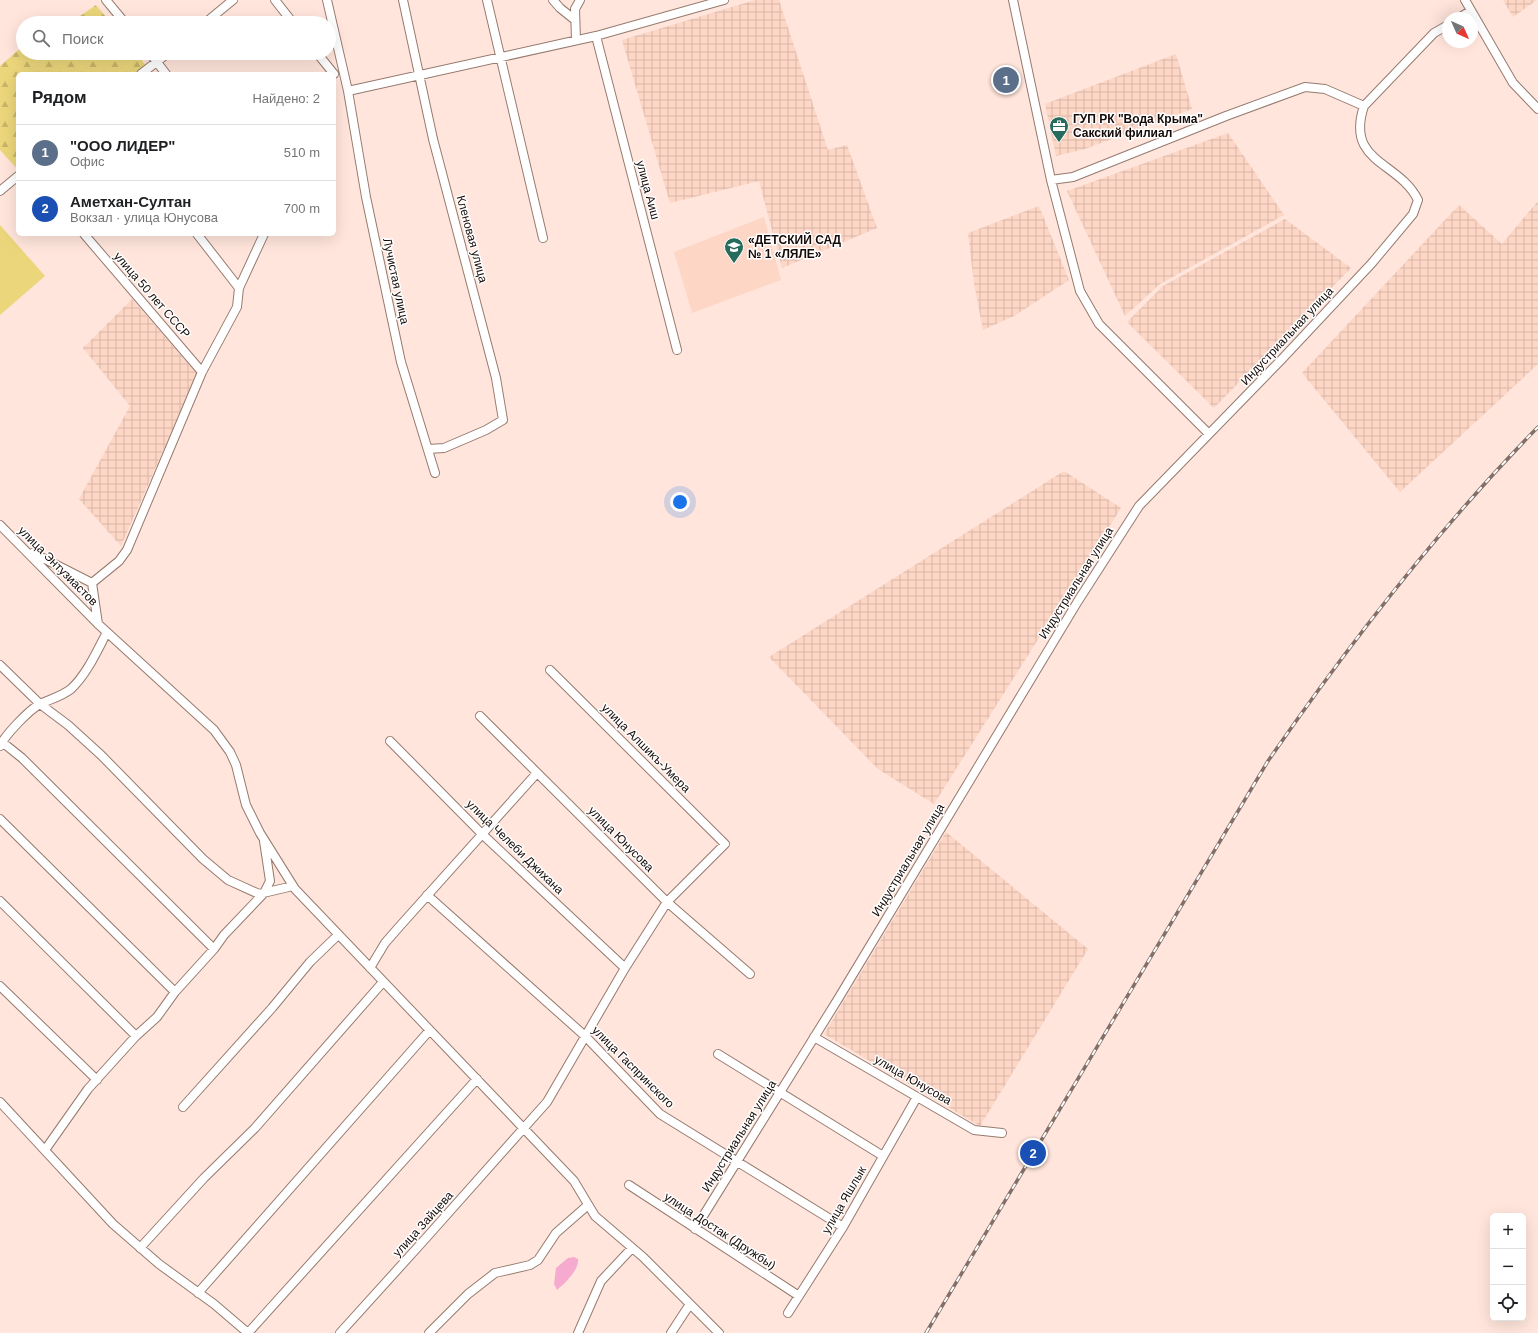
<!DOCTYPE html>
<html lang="ru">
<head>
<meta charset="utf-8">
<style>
	body { margin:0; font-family:Helvetica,sans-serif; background:#f6f6f6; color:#202124 }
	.controls { position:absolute; right:12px; bottom:12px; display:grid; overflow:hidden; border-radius:6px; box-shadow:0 4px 16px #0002 }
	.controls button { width:36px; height:36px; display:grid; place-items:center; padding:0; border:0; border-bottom:1px solid #e0e0e0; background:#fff; color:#202124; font:20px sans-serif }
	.compass { position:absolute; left:1442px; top:12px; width:36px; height:36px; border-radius:50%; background:#fff; box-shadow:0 4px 16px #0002; rotate:135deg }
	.you { position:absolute; left:680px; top:502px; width:14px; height:14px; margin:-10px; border:3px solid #fff; border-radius:50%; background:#1a73e8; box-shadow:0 0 0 6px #1a73e833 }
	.badge { display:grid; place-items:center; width:26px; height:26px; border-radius:50%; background:#111827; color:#fff; font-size:13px; font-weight:700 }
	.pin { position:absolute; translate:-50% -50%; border:2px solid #fff; box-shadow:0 1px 4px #0006 }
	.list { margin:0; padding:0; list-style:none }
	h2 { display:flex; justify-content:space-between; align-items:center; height:52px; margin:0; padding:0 16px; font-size:17px }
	h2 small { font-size:13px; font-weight:400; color:#757577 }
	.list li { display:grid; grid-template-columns:26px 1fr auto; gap:12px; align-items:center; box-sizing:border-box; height:56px; padding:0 16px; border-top:1px solid #e0e0e0 }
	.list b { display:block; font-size:15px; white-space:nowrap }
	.list p { margin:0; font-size:13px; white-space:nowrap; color:#757577 }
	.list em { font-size:13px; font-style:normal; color:#757577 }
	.icon { flex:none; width:22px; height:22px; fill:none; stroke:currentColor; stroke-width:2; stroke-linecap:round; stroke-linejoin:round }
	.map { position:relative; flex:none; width:1538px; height:1333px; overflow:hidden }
	.search { position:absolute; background:#fff; box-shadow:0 4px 16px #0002; left:16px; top:16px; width:320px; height:44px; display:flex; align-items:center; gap:10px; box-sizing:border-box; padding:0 14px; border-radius:22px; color:#757577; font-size:15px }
	.panel { position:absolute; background:#fff; box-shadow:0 4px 16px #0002; left:16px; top:72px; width:320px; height:164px; border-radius:6px }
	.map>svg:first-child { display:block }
</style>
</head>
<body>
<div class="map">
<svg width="1538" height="1333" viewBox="0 0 1538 1333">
	<defs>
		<pattern id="industrial-grid" width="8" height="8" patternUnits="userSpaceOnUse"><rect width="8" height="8" fill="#fdd6c6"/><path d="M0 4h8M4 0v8" fill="none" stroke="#d8b6a9"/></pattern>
		<pattern id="forest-firs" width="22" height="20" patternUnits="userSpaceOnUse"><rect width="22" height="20" fill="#ebd67b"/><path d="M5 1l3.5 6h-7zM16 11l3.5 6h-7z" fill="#c9b669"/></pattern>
	</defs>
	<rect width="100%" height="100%" fill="#ffe5db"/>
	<!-- built -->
	<path fill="#fdd6c6" d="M 764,217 L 781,280 L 692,313 L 674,252 Z"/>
	<!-- industrial -->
	<path fill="url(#industrial-grid)" d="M 755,0 L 779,0 L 828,150 L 847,145 L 877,228 L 782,268 L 759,181 L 670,203 L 622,40 Z
		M 1503,0 L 1537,0 L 1513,17 Z
		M 1176,54 L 1192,109 L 1085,149 L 1056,156 L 1045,104 Z
		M 1228,133 L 1284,215 L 1160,284 L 1125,316 L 1067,191 Z
		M 1538,201 L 1538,364 L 1400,492 L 1302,373 L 1459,205 L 1502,244 Z
		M 1039,206 L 1069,280 L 1014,316 L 983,330 L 974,283 L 968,233 Z
		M 1285,219 L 1351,268 L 1214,408 L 1127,322 L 1163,286 Z
		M 132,299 L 197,374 L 121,546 L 79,499 L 130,406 L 83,348 Z
		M 1064,471 L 1121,508 L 934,804 L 878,769 L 769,657 Z
		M 946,832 L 1088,949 L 980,1126 L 824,1034 Z"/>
	<!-- grass -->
	<path fill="#ebd67b" d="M 0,225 L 45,276 L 0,315 Z"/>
	<!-- forest -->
	<path fill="url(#forest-firs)" d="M 96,5 L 111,23 L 70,23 Z
		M 23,46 L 23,53 L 136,53 L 147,67 L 138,74 L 18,74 L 18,170 L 0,150 L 0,66 Z"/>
	<!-- water -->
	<path fill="#f6aacf" d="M 574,1257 L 578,1259 C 579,1270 565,1283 557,1290 L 554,1284 L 556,1268 L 568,1258 Z"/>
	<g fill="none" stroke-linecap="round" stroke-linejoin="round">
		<!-- minor casing -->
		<g stroke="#967a6f" stroke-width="10">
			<path id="minor" d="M 106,0 L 125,23
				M 275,0 L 293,23
				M 327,0 L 348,91 L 366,197 L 401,362 L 435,473
				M 403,0 L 433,139 L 496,378 L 503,420 L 486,430 L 444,448 L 428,449
				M 487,0 L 543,238
				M 553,0 L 560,8 L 575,20
				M 1013,0 L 1051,180 L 1080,291 L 1099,324 L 1209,434
				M 1465,0 L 1513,83 L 1538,109
				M 1459,18 L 1470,11
				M 205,23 L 233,0
				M 596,36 L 677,350
				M 576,40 L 575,9 L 580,0
				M 150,53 L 166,74
				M 317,53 L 334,74
				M 141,74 L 168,53
				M 348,91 L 596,36 L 724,0
				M 1051,180 L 1073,177 L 1226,116 L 1305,87 L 1325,89 L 1364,106
				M 0,191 L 18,176
				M 84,234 L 202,372
				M 197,234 L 239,288
				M 0,525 L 98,624 L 214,730 L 230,752 L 236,765 L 246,805 L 260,833 L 295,889 L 574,1181 L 595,1216 L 643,1257 L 719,1333
				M 33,553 L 92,583
				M 98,624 L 92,583 L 119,561 L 127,550 L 202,372 L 237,307 L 239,288 L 264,234
				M 0,665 L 40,704 L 68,725 L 101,755 L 203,859 L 228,880 L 259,894 L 293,886
				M 480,716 L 667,902 L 750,974
				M 390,741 L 482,834 L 625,968
				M 2,742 L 22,758 L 214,949
				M 0,746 C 5,735 29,710 40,704 C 51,699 62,696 71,689 C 87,674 97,651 107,632
				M 0,819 L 175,992
				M 427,895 L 585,1036 L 660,1114 L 843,1227
				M 0,901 L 136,1036
				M 370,968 L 385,943 L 399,927 L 537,773
				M 0,986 L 97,1080
				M 814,1037 L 974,1130 L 1002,1133
				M 718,1054 L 883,1156
				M 0,1102 L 113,1224 L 159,1264 L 214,1304 L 248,1333
				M 183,1107 L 272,1008 L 310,962 L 338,935
				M 45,1150 L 88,1089 L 136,1036 L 157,1017 L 175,992 L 214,949 L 224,935 L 264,893 L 270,881 L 264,841
				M 629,1185 L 799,1296
				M 695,1229 L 838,999 L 1078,601 L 1139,506 L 1282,359 L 1372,263 L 1413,214 L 1418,200 C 1399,161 1345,163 1364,106 L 1434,33 L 1448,25
				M 140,1248 L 204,1178 L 255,1128 L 383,982
				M 198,1293 L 429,1031
				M 788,1313 L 843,1227 L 917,1097
				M 248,1333 L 477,1079
				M 340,1333 L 426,1238 L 547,1102 L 625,968 L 667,902 L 725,844 L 550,670
				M 429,1333 L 468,1294 L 495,1273 L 530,1265 L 538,1260 L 556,1233 L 588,1205
				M 578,1333 L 601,1281 L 632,1248
				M 671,1333 L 690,1304"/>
		</g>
		<!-- minor -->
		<use href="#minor" stroke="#fff" stroke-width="8"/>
		<!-- rail casing -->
		<g stroke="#816f69" stroke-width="3.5">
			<path id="rail" d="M 926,1333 L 1268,761 C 1349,644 1438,529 1538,427"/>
		</g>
		<!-- rail -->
		<use href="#rail" stroke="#fff" stroke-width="2" stroke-dasharray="6" stroke-linecap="butt"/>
	</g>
	<!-- icons -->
	<defs>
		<g id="office-pin" transform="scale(1)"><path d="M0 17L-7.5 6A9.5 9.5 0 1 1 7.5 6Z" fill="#276b5d" stroke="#fff"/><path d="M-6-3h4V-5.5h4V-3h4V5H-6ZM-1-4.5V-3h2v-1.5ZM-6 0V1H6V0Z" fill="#fff"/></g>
		<g id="school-pin" transform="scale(1)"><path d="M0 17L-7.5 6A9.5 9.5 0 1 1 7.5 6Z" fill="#276b5d" stroke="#fff"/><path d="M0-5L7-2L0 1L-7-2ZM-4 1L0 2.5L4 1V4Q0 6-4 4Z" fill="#fff"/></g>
	</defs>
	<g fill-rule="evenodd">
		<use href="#office-pin" x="1059" y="126"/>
		<use href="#school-pin" x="734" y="247"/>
	</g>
	<g text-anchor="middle" stroke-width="3" stroke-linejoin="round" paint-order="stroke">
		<!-- poi labels -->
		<g font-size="12" font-weight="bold" fill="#150a07" stroke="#fff" text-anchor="start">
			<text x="1073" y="123">ГУП РК "Вода Крыма"<tspan x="1073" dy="14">Сакский филиал</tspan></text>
			<text x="748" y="244">«ДЕТСКИЙ САД<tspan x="748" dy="14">№ 1 «ЛЯЛЕ»</tspan></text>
		</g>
		<!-- street labels -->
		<g font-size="12" fill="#150a07" stroke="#fff">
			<text transform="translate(648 190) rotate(75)" y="4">улица Аиш</text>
			<text transform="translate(472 239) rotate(75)" y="4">Кленовая улица</text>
			<text transform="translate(396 281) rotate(78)" y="4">Лучистая улица</text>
			<text transform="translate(152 295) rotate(49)" y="4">улица 50 лет СССР</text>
			<text transform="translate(1287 336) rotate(-47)" y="4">Индустриальная улица</text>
			<text transform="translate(58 566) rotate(45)" y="4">улица Энтузиастов</text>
			<text transform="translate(1076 583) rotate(-58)" y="4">Индустриальная улица</text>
			<text transform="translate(646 748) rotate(45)" y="4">улица Алшикъ-Умера</text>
			<text transform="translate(621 839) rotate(45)" y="4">улица Юнусова</text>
			<text transform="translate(515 847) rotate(44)" y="4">улица Челеби Джихана</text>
			<text transform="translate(908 860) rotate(-59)" y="4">Индустриальная улица</text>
			<text transform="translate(633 1067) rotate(45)" y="4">улица Гаспринского</text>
			<text transform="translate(913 1080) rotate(30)" y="4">улица Юнусова</text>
			<text transform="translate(739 1136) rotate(-58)" y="4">Индустриальная улица</text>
			<text transform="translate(844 1200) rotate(-60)" y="4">улица Яшлык</text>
			<text transform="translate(423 1224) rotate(-48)" y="4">улица Зайцева</text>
			<text transform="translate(720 1231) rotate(33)" y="4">улица Достак (Дружбы)</text>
		</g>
	</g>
</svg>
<div class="controls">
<button>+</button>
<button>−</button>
<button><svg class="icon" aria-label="locate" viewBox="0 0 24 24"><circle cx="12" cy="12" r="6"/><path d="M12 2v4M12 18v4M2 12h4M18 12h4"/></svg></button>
</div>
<svg class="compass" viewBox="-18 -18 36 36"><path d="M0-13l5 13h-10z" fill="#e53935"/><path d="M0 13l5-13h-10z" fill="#757577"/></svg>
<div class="you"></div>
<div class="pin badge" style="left:1006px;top:80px;background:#5c6f8a">1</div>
<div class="pin badge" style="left:1033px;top:1153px;background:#1a4fb4">2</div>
<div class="search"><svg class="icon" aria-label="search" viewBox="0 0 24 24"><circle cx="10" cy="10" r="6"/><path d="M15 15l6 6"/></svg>Поиск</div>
<section class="panel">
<h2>Рядом<small>Найдено: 2</small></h2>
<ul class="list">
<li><span class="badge" style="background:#5c6f8a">1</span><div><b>&quot;ООО ЛИДЕР&quot;</b><p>Офис</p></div><em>510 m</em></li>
<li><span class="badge" style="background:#1a4fb4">2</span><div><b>Аметхан-Султан</b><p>Вокзал · улица Юнусова</p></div><em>700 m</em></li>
</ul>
</section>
</div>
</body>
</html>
